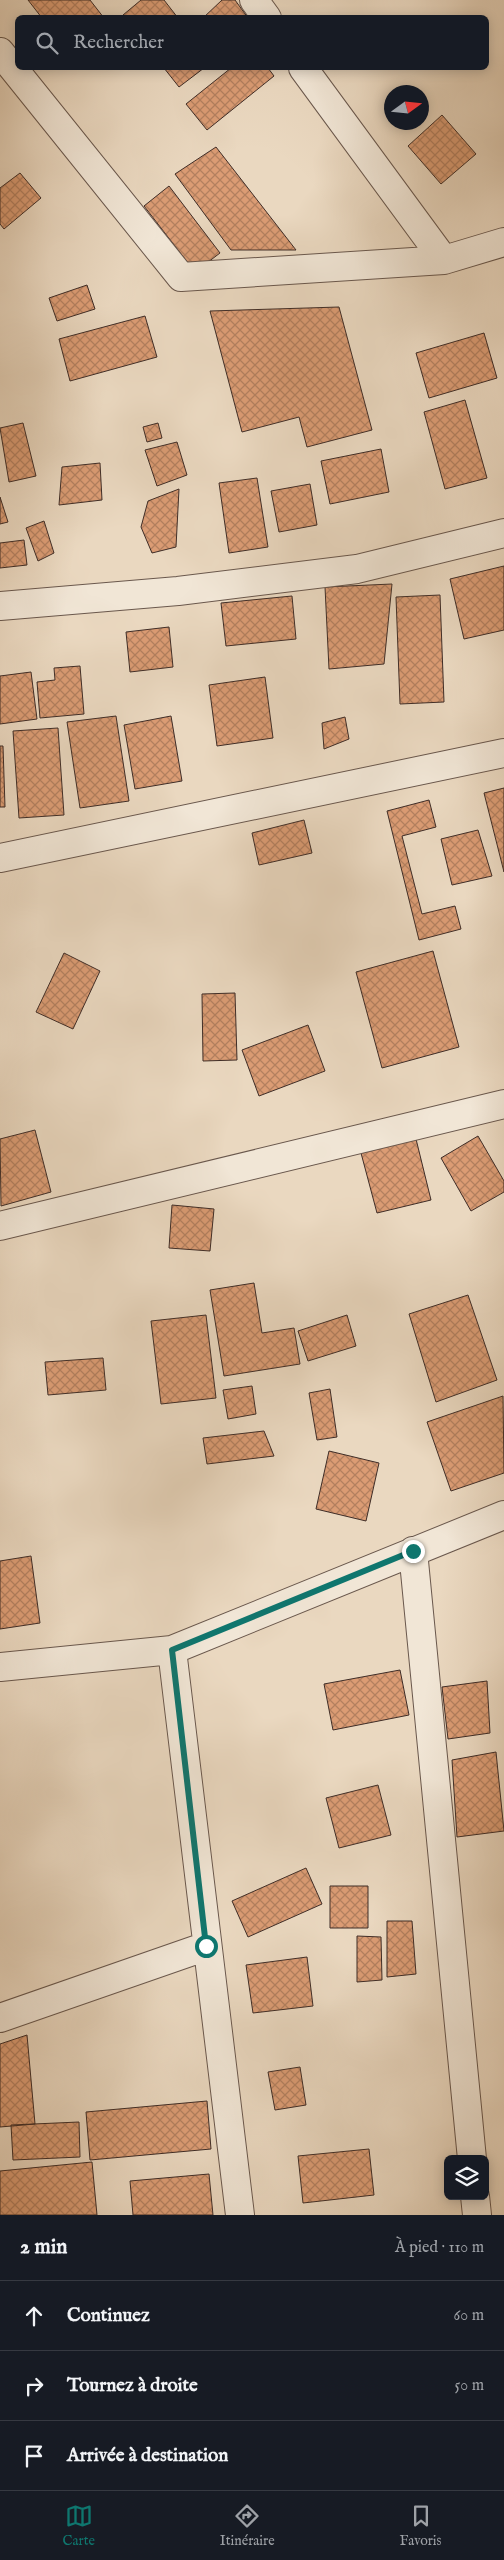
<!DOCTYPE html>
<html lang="fr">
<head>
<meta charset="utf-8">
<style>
	body { margin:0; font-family:"IM FELL English",serif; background:#242831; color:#f1f3f6 }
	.controls { position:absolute; right:15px; bottom:15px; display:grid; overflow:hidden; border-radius:8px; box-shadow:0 2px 12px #0003 }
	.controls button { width:45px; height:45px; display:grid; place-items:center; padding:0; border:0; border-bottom:1px solid #363941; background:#171b24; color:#f1f3f6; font:25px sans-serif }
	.compass { position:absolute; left:384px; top:85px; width:45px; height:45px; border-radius:50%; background:#171b24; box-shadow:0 2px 12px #0003; rotate:75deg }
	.stop { position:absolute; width:15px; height:15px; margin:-11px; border:4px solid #0f766e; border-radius:50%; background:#fff }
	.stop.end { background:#0f766e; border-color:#fff; box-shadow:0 1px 5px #0008 }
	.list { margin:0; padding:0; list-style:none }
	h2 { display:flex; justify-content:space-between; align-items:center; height:65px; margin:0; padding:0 20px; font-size:21px }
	h2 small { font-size:16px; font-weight:400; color:#9ea1a6 }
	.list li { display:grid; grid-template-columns:32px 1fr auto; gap:15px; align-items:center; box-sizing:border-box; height:70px; padding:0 20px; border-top:1px solid #363941 }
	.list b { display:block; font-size:19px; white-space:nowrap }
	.list em { font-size:16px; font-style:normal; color:#9ea1a6 }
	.icon { flex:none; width:28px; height:28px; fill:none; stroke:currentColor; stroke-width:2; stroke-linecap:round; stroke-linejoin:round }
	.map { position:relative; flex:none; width:504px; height:2215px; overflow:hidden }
	.search { position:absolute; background:#171b24; box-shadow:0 2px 12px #0003; left:15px; right:15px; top:15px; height:55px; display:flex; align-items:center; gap:12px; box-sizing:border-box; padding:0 18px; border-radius:8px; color:#9ea1a6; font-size:19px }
	.sheet { height:275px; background:#171b24 }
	nav { display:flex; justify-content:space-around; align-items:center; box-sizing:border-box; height:70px; border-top:1px solid #363941; background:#171b24; font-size:14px; color:#9ea1a6 }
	nav a { display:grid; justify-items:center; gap:2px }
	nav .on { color:#0f766e }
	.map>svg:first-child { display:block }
</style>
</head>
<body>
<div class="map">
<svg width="504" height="2215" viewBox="0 0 504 2215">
	<defs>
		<pattern id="building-cross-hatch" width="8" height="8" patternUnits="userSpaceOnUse" patternTransform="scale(1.25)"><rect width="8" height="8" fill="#db9c74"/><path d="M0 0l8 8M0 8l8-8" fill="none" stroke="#b3805f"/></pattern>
	</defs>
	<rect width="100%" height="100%" fill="#ead8c0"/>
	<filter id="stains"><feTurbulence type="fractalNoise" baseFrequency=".004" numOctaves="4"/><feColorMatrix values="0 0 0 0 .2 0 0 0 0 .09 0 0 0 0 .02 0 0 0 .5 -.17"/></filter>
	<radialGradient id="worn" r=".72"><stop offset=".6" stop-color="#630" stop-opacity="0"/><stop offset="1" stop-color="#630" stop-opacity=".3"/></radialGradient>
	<!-- building -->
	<path fill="url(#building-cross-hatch)" stroke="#3f2d27" d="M 28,0 L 90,0 L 104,18 L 42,18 Z
		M 141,0 L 164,0 L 178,18 L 125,18 L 123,15 Z
		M 222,0 L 235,0 L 248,18 L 203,18 Z
		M 164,68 L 204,68 L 179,87 Z
		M 231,68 L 268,68 L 274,76 L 207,130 L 186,104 Z
		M 442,115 L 476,154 L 441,184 L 408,146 Z
		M 216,147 L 296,250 L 231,250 L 175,174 Z
		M 20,173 L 41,198 L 4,229 L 0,224 L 0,188 Z
		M 169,186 L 220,253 L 195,272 L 144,206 Z
		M 87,285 L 95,309 L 57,321 L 49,298 Z
		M 339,307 L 372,430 L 307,447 L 299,417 L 242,432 L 210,311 Z
		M 145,316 L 157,357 L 70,381 L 59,339 Z
		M 484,333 L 497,378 L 429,398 L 416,353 Z
		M 465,400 L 487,478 L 445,489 L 424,412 Z
		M 23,423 L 36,476 L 9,482 L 0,428 Z
		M 158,423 L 162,438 L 147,442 L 143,427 Z
		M 177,442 L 187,475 L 157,486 L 145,450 Z
		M 381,449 L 389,492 L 330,504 L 321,461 Z
		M 100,463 L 102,500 L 59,505 L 62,467 Z
		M 257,478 L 268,547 L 229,553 L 219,483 Z
		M 310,484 L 317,525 L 279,532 L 271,491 Z
		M 179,489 L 176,547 L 152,553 L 141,527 L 148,501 Z
		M 0,497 L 8,522 L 0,524 Z
		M 44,521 L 54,553 L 38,561 L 26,528 Z
		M 24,540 L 27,565 L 0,568 L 0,543 Z
		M 504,566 L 504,630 L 464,639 L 450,579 Z
		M 392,584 L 384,664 L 329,669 L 325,587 Z
		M 440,595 L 444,702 L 400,704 L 396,597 Z
		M 292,596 L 296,639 L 226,646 L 221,603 Z
		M 169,627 L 173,667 L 130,672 L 126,632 Z
		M 80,666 L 84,714 L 40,718 L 37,682 L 55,680 L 54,668 Z
		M 31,672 L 37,719 L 0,724 L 0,676 Z
		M 265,677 L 273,738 L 217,746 L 209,685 Z
		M 116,716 L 129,801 L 80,808 L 67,722 Z
		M 171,716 L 182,781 L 135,789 L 124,725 Z
		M 345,717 L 349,739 L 324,749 L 322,723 Z
		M 58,728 L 64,815 L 19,818 L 13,731 Z
		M 0,746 L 3,746 L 5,807 L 0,807 Z
		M 504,788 L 504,872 L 484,793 Z
		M 429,800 L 436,827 L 402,836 L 422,914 L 455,906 L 461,929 L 419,940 L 387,811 Z
		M 304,820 L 312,853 L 259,865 L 252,833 Z
		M 478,830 L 492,876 L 452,885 L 441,839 Z
		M 433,951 L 459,1047 L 382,1068 L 356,972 Z
		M 64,953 L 100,971 L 73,1029 L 36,1012 Z
		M 235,993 L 237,1060 L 203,1061 L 202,994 Z
		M 308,1025 L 325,1071 L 259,1096 L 242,1050 Z
		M 35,1130 L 51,1192 L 1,1206 L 0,1139 Z
		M 478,1136 L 504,1181 L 504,1192 L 471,1211 L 441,1158 Z
		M 416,1139 L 431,1200 L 377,1213 L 361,1153 Z
		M 172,1205 L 214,1209 L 210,1251 L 169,1248 Z
		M 254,1283 L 262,1333 L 294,1328 L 300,1364 L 224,1376 L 210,1290 Z
		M 468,1295 L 497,1380 L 436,1402 L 409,1314 Z
		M 206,1315 L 216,1398 L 161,1404 L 151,1321 Z
		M 347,1315 L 356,1346 L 308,1361 L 298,1331 Z
		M 103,1358 L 106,1390 L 48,1395 L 45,1362 Z
		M 252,1386 L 256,1414 L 228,1419 L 223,1390 Z
		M 330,1389 L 337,1437 L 317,1440 L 309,1393 Z
		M 503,1396 L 504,1473 L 451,1491 L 427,1422 Z
		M 264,1431 L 274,1456 L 207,1464 L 203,1438 Z
		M 329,1451 L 379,1463 L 366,1521 L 316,1509 Z
		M 31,1556 L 40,1623 L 0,1629 L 0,1561 Z
		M 400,1670 L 409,1715 L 333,1730 L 324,1684 Z
		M 487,1681 L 490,1733 L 448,1739 L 442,1687 Z
		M 496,1752 L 504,1831 L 457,1837 L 452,1760 Z
		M 378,1785 L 391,1835 L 339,1848 L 326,1798 Z
		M 306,1868 L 322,1904 L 248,1937 L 232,1901 Z
		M 330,1886 L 368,1886 L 368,1928 L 330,1928 Z
		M 387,1921 L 412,1921 L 416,1974 L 387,1977 Z
		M 357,1936 L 381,1937 L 382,1980 L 357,1982 Z
		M 307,1957 L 313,2006 L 253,2013 L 246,1965 Z
		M 27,2035 L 35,2124 L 0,2127 L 0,2044 Z
		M 300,2067 L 306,2105 L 275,2110 L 268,2072 Z
		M 207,2101 L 211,2149 L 90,2160 L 86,2112 Z
		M 79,2122 L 80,2157 L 13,2160 L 11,2125 Z
		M 369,2149 L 374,2195 L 303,2203 L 298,2156 Z
		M 92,2162 L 97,2215 L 0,2215 L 0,2171 Z
		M 209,2174 L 213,2215 L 133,2215 L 130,2181 Z"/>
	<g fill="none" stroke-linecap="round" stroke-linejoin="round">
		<!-- minor casing -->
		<g stroke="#6a584d" stroke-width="30">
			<path id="minor" d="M 254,0 L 267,18
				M 0,52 L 181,277 L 444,260 L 504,242
				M 303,68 L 444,260
				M 0,606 L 178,591 L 357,569 L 504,533
				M 0,1226 L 504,1104
				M 413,1551 L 472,2159
				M 172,1650 L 240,2215
				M 0,1667 L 172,1650 L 504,1515
				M 0,2018 L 207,1946
				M 475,2196 L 477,2215"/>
		</g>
		<!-- tertiary casing -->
		<g stroke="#6a584d" stroke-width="30">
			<path id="tertiary" d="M 0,858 L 504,753"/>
		</g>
		<!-- minor -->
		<use href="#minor" stroke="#f1e6d6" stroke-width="28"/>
		<!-- tertiary -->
		<use href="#tertiary" stroke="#f1e6d6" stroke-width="28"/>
	</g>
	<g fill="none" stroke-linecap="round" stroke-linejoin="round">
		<!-- route -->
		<path stroke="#0f766e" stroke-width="6" d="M 206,1946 L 172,1650 L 413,1551"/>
	</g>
	<rect width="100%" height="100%" filter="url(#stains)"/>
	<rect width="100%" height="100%" fill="url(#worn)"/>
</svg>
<div class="controls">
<button><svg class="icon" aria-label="layers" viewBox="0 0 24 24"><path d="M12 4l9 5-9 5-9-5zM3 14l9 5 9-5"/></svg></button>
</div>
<svg class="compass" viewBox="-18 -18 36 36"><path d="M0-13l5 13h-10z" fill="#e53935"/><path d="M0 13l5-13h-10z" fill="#9ea1a6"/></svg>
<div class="stop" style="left:206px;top:1946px"></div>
<div class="stop end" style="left:413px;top:1551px"></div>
<div class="search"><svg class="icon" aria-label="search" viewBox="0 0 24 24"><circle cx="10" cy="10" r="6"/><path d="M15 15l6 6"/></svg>Rechercher</div>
</div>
<section class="sheet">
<h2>2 min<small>À pied · 110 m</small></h2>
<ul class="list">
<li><svg class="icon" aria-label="ahead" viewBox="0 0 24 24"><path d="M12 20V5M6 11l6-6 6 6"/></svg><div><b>Continuez</b></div><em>60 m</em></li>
<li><svg class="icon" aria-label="right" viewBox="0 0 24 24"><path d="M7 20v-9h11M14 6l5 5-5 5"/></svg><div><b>Tournez à droite</b></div><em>50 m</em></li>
<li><svg class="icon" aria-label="arrive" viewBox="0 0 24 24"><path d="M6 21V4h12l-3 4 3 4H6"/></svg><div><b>Arrivée à destination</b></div></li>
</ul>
</section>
<nav>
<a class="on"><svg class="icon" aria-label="map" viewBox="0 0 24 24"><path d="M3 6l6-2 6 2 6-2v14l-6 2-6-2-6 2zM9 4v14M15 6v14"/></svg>Carte</a>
<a><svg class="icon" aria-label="directions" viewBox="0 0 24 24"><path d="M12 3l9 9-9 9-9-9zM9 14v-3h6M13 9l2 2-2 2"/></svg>Itinéraire</a>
<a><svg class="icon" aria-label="saved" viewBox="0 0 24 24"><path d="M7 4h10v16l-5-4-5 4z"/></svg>Favoris</a>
</nav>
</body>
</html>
